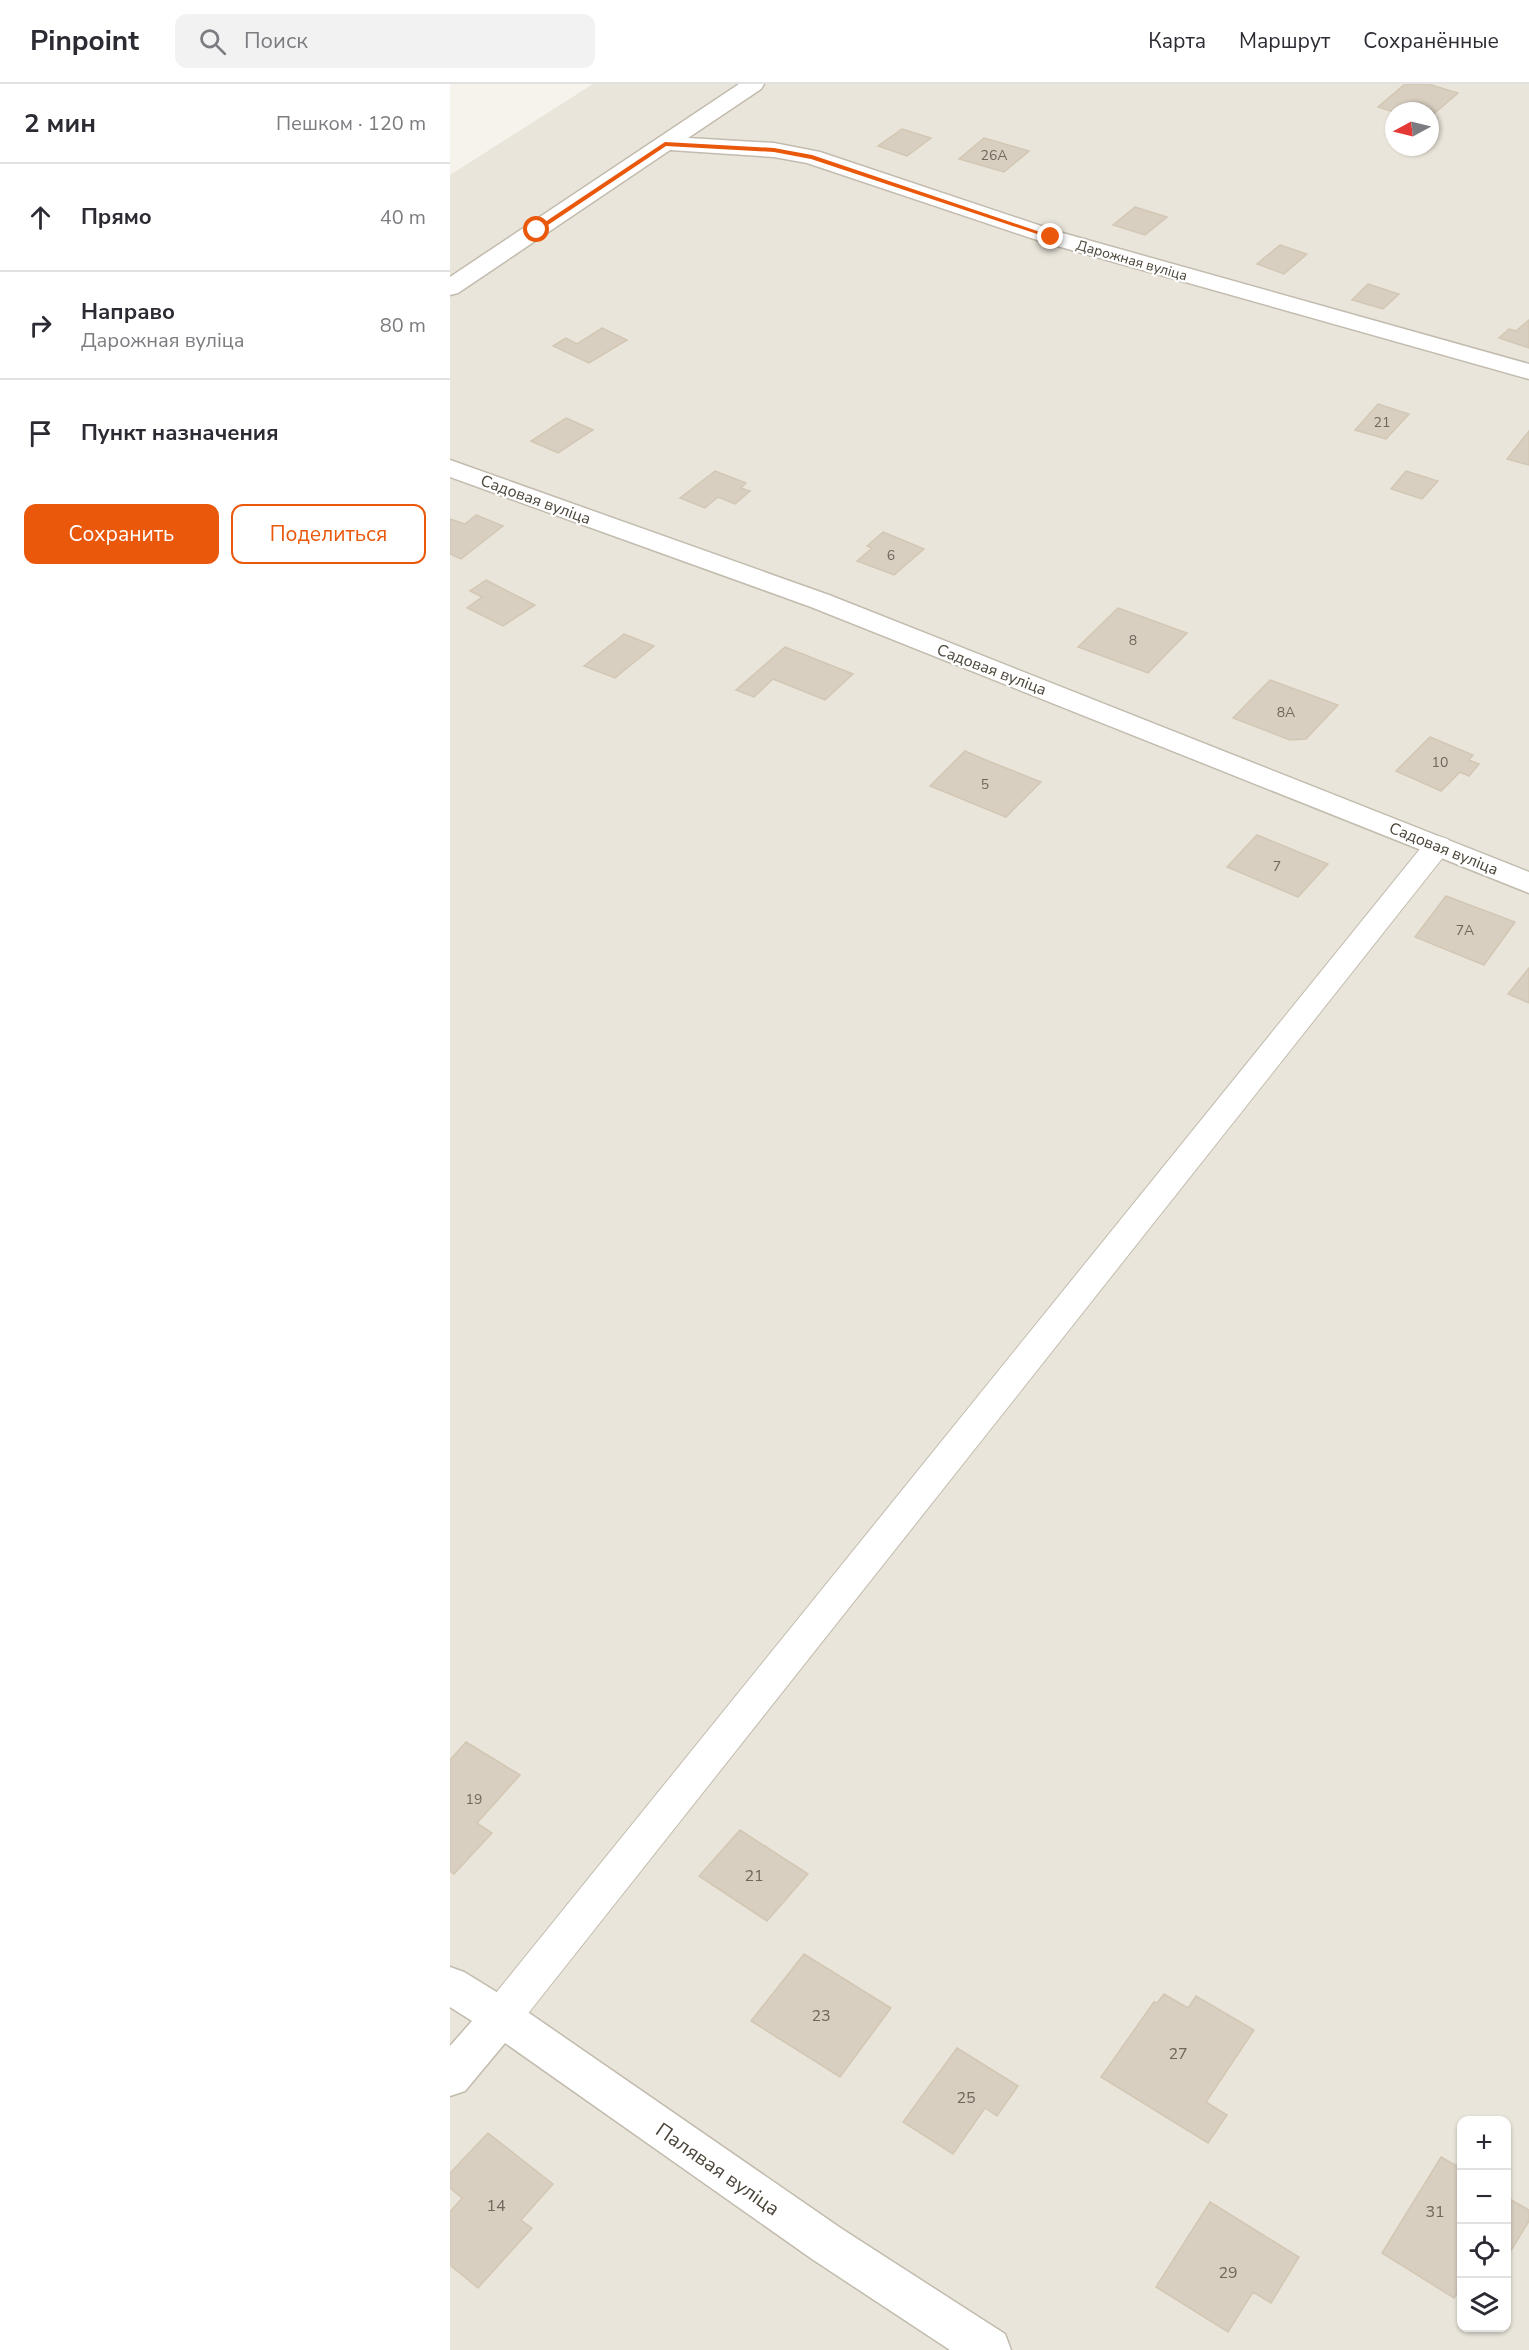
<!DOCTYPE html>
<html lang="ru">
<head>
<meta charset="utf-8">
<style>
	body { margin:0; font-family:"Nunito Sans",sans-serif; background:#f2f2f3; color:#2b2b33 }
	.controls { position:absolute; right:18px; bottom:18px; display:grid; overflow:hidden; border-radius:12px; box-shadow:0 2px 4px #0004 }
	.controls button { width:54px; height:54px; display:grid; place-items:center; padding:0; border:0; border-bottom:2px solid #e1e1e2; background:#fff; color:#2b2b33; font:30px sans-serif }
	.compass { position:absolute; left:935px; top:18px; width:54px; height:54px; border-radius:50%; background:#fff; box-shadow:0 2px 4px #0004; rotate:263deg }
	.stop { position:absolute; width:18px; height:18px; margin:-14px; border:4px solid #ea580c; border-radius:50%; background:#fff }
	.stop.end { background:#ea580c; border-color:#fff; box-shadow:0 2px 6px #0008 }
	.list { margin:0; padding:0; list-style:none }
	h2 { display:flex; justify-content:space-between; align-items:center; height:78px; margin:0; padding:0 24px; font-size:26px }
	h2 small { font-size:20px; font-weight:400; color:#7c7c81 }
	.list li { display:grid; grid-template-columns:39px 1fr auto; gap:18px; align-items:center; box-sizing:border-box; height:108px; padding:0 24px; border-top:2px solid #e1e1e2 }
	.list b { display:block; font-size:22px; white-space:nowrap }
	.list p { margin:0; font-size:20px; white-space:nowrap; color:#7c7c81 }
	.list em { font-size:20px; font-style:normal; color:#7c7c81 }
	.actions { display:flex; gap:12px; padding:18px 24px }
	.actions a { flex:1; padding:14px 0; border:2px solid #ea580c; border-radius:12px; text-align:center; font-size:21px; color:#ea580c }
	.actions .main { background:#ea580c; color:#fff }
	.icon { flex:none; width:33px; height:33px; fill:none; stroke:currentColor; stroke-width:2; stroke-linecap:round; stroke-linejoin:round }
	.map { position:relative; flex:none; width:1079px; height:2266px; overflow:hidden }
	header { display:flex; align-items:center; gap:36px; box-sizing:border-box; height:84px; padding:0 30px; background:#fff; border-bottom:2px solid #e1e1e2 }
	header strong { font-size:28px }
	nav { display:flex; gap:33px; margin-inline-start:auto; font-size:21px }
	.search { width:420px; height:54px; background:#f2f2f3; display:flex; align-items:center; gap:15px; box-sizing:border-box; padding:0 21px; border-radius:12px; color:#7c7c81; font-size:22px }
	main { display:flex }
	aside { flex:1; background:#fff }
	.map>svg:first-child { display:block }
</style>
</head>
<body>
<header>
<strong>Pinpoint</strong>
<div class="search"><svg class="icon" aria-label="search" viewBox="0 0 24 24"><circle cx="10" cy="10" r="6"/><path d="M15 15l6 6"/></svg>Поиск</div>
<nav><a>Карта</a><a>Маршрут</a><a>Сохранённые</a></nav>
</header>
<main>
<aside>
<h2>2 мин<small>Пешком · 120 m</small></h2>
<ul class="list">
<li><svg class="icon" aria-label="ahead" viewBox="0 0 24 24"><path d="M12 20V5M6 11l6-6 6 6"/></svg><div><b>Прямо</b></div><em>40 m</em></li>
<li><svg class="icon" aria-label="right" viewBox="0 0 24 24"><path d="M7 20v-9h11M14 6l5 5-5 5"/></svg><div><b>Направо</b><p>Дарожная вуліца</p></div><em>80 m</em></li>
<li><svg class="icon" aria-label="arrive" viewBox="0 0 24 24"><path d="M6 21V4h12l-3 4 3 4H6"/></svg><div><b>Пункт назначения</b></div></li>
</ul>
<div class="actions"><a class="main">Сохранить</a><a>Поделиться</a></div>
</aside>
<div class="map">
<svg width="1079" height="2266" viewBox="0 0 1079 2266">
	<rect width="100%" height="100%" fill="#f6f3ec"/>
	<!-- residential -->
	<path fill="#eae5da" fill-rule="evenodd" d="M 143,0 L 1079,0 L 1079,2266 L 0,2266 L 0,91 ZM 944,27 L 980,27 L 980,63 L 944,63 ZM 1012,2036 L 1056,2036 L 1056,2244 L 1012,2244 Z"/>
	<!-- building -->
	<path fill="#d8cfc1" stroke="#d3c7b4" stroke-width="1.5" d="M 955,0 L 978,0 L 1008,9 L 981,32 L 980,27 L 958,25 L 944,28 L 928,23 Z
		M 452,45 L 481,54 L 457,72 L 428,62 Z
		M 534,54 L 579,67 L 554,88 L 509,75 Z
		M 685,123 L 717,133 L 695,151 L 663,141 Z
		M 830,161 L 857,170 L 834,190 L 807,180 Z
		M 918,200 L 949,210 L 933,225 L 902,216 Z
		M 1079,236 L 1079,264 L 1049,254 L 1059,245 L 1066,247 Z
		M 152,244 L 177,256 L 139,279 L 103,262 L 116,254 L 127,260 Z
		M 928,320 L 959,330 L 936,355 L 905,346 Z
		M 116,334 L 143,346 L 108,369 L 81,357 Z
		M 1079,347 L 1079,381 L 1057,375 Z
		M 265,387 L 296,399 L 291,404 L 300,407 L 285,420 L 268,413 L 255,424 L 230,414 Z
		M 956,387 L 988,397 L 972,415 L 941,405 Z
		M 26,431 L 53,442 L 11,475 L 0,470 L 0,435 L 15,440 Z
		M 433,448 L 474,465 L 444,491 L 407,477 L 422,464 L 417,462 Z
		M 36,496 L 85,521 L 53,542 L 17,524 L 32,513 L 20,507 Z
		M 668,524 L 737,549 L 698,589 L 628,563 Z
		M 174,550 L 204,562 L 165,594 L 134,582 Z
		M 335,563 L 403,590 L 375,616 L 323,595 L 304,613 L 286,606 Z
		M 820,596 L 888,621 L 856,655 L 840,656 L 783,634 Z
		M 980,653 L 1023,671 L 1019,676 L 1029,680 L 1019,692 L 1010,688 L 991,707 L 946,687 Z
		M 515,667 L 531,674 L 591,698 L 556,733 L 480,702 Z
		M 807,751 L 878,780 L 848,813 L 777,783 Z
		M 996,812 L 1065,838 L 1034,881 L 965,853 Z
		M 1079,884 L 1079,919 L 1058,910 Z
		M 16,1658 L 70,1691 L 27,1739 L 42,1749 L 4,1790 L 0,1787 L 0,1676 Z
		M 290,1746 L 358,1790 L 317,1837 L 249,1792 Z
		M 354,1870 L 441,1924 L 390,1993 L 301,1937 Z
		M 714,1910 L 738,1924 L 746,1912 L 804,1946 L 756,2018 L 777,2031 L 758,2059 L 651,1993 L 704,1918 L 707,1919 Z
		M 507,1964 L 568,2002 L 547,2032 L 535,2024 L 503,2070 L 453,2038 Z
		M 38,2049 L 103,2100 L 71,2136 L 82,2144 L 28,2204 L 0,2181 L 0,2128 L 12,2114 L 0,2104 L 0,2089 Z
		M 991,2073 L 1012,2085 L 1012,2202 L 1004,2214 L 932,2169 Z
		M 1056,2113 L 1079,2126 L 1079,2137 L 1057,2173 Z
		M 760,2118 L 849,2173 L 821,2219 L 803,2208 L 778,2248 L 706,2203 Z"/>
	<g fill="none" stroke-linecap="round" stroke-linejoin="round">
		<!-- lane casing -->
		<g stroke="#c2bbae" stroke-width="2">
			<path id="lane" d="M 988,752 L 998,755 L 1002,761 L 998,767 L 65,1946 L 51,1951 L 37,1946 L 31,1933 L 37,1920 L 978,755 Z"/>
		</g>
		<!-- street casing -->
		<g stroke="#c2bbae" stroke-width="3">
			<path id="street" d="M 289,0 L 314,0 L 311,5 L 238,54 L 324,59 L 370,68 L 609,148 L 1079,280 L 1079,295 L 593,158 L 357,79 L 324,73 L 220,66 L 8,209 L 0,211 L 0,193 Z
				M 0,376 L 379,511 L 1079,788 L 1079,809 L 361,523 L 0,393 Z
				M 0,1883 L 14,1888 L 66,1920 L 392,2145 L 555,2250 L 561,2266 L 500,2266 L 362,2175 L 55,1959 L 15,2007 L 0,2012 L 0,1962 L 22,1937 L 0,1923 Z"/>
		</g>
		<!-- lane -->
		<use href="#lane" fill="#fff" fill-rule="evenodd"/>
		<!-- street -->
		<use href="#street" fill="#fff" fill-rule="evenodd"/>
	</g>
	<!-- route -->
	<path fill="#ea580c" d="M 215,58 L 324,64 L 362,71 L 605,153 L 599,154 L 361,75 L 324,68 L 216,62 L 89,147 L 83,146 Z"/>
	<g text-anchor="middle" stroke-width="4.5" stroke-linejoin="round" paint-order="stroke">
		<!-- number labels -->
		<g font-size="14" fill="#6e675b">
			<text x="544" y="76">26А</text>
			<text x="932" y="343">21</text>
			<text x="441" y="476">6</text>
			<text x="683" y="561">8</text>
			<text x="836" y="633">8А</text>
			<text x="990" y="683">10</text>
			<text x="535" y="705">5</text>
			<text x="827" y="787">7</text>
			<text x="1015" y="851">7А</text>
			<text x="24" y="1720">19</text>
		</g>
		<!-- far-street labels -->
		<g font-size="14" fill="#4b4439" stroke="#fff">
			<text transform="translate(682 176) rotate(16)" y="5">Дарожная вуліца</text>
		</g>
		<!-- street labels -->
		<g font-size="16" fill="#4b4439" stroke="#fff">
			<text transform="translate(86 415) rotate(20)" y="6">Садовая вуліца</text>
			<text transform="translate(542 585) rotate(21)" y="6">Садовая вуліца</text>
			<text transform="translate(994 764) rotate(22)" y="6">Садовая вуліца</text>
		</g>
		<!-- near-number labels -->
		<g font-size="16" fill="#6e675b">
			<text x="304" y="1797">21</text>
			<text x="371" y="1937">23</text>
			<text x="728" y="1975">27</text>
			<text x="516" y="2019">25</text>
			<text x="46" y="2127">14</text>
			<text x="985" y="2133">31</text>
			<text x="778" y="2194">29</text>
		</g>
		<!-- near-street labels -->
		<g font-size="20" fill="#4b4439" stroke="#fff">
			<text transform="translate(268 2085) rotate(35)" y="7">Палявая вуліца</text>
		</g>
	</g>
</svg>
<div class="controls">
<button>+</button>
<button>−</button>
<button><svg class="icon" aria-label="locate" viewBox="0 0 24 24"><circle cx="12" cy="12" r="6"/><path d="M12 2v4M12 18v4M2 12h4M18 12h4"/></svg></button>
<button><svg class="icon" aria-label="layers" viewBox="0 0 24 24"><path d="M12 4l9 5-9 5-9-5zM3 14l9 5 9-5"/></svg></button>
</div>
<svg class="compass" viewBox="-18 -18 36 36"><path d="M0-13l5 13h-10z" fill="#e53935"/><path d="M0 13l5-13h-10z" fill="#7c7c81"/></svg>
<div class="stop" style="left:87px;top:146px"></div>
<div class="stop end" style="left:601px;top:153px"></div>
</div>
</main>
</body>
</html>
